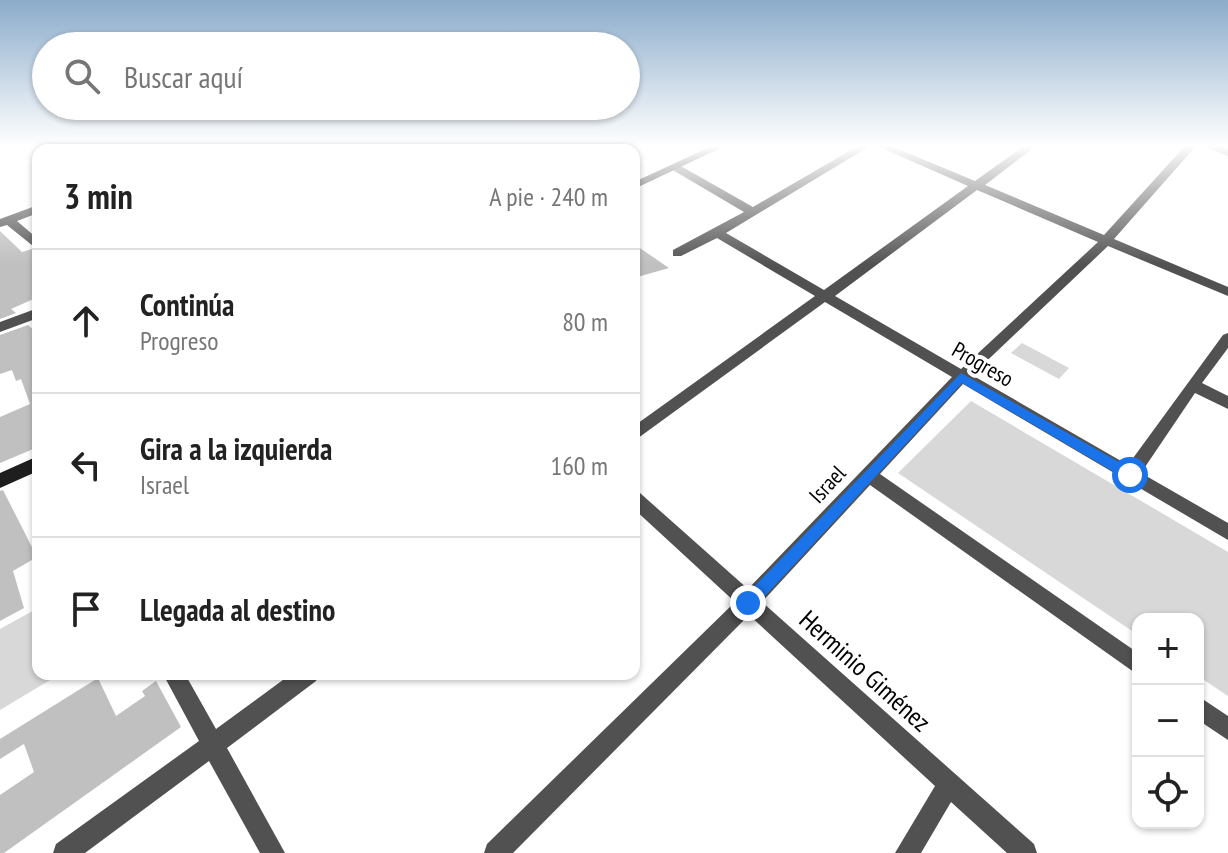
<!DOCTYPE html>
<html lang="es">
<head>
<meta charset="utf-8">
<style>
	body { margin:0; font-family:"PT Sans Narrow",sans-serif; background:#f6f6f6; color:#222 }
	.controls { position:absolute; right:24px; bottom:24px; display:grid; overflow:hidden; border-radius:16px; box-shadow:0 2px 6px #0004 }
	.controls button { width:72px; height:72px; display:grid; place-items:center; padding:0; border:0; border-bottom:2px solid #e0e0e0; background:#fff; color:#222; font:40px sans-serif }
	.stop { position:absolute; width:24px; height:24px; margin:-18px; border:6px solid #1a73e8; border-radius:50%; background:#fff }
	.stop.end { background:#1a73e8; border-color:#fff; box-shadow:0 2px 8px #0008 }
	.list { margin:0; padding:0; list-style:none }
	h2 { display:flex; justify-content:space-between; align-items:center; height:104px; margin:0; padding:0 32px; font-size:34px }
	h2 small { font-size:26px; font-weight:400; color:#767676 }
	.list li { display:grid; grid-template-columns:52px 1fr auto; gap:24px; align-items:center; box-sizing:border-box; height:144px; padding:0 32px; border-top:2px solid #e0e0e0 }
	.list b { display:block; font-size:30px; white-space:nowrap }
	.list p { margin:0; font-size:26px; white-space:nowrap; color:#767676 }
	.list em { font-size:26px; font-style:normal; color:#767676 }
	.icon { flex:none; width:44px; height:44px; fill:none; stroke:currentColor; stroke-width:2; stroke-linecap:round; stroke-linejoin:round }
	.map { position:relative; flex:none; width:1228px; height:853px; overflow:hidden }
	.search { position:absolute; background:#fff; box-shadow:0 2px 6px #0004; left:32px; top:32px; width:608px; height:88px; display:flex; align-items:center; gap:20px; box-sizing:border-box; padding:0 28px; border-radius:44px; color:#767676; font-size:30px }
	.panel { position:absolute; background:#fff; box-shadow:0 2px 6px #0004; left:32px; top:144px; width:608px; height:536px; border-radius:16px }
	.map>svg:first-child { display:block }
</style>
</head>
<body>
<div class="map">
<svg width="1228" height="853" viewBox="0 0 1228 853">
	<rect width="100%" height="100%" fill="#fff"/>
	<!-- green -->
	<path fill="#d8d8d8" d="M 1022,343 L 1069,368 L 1059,379 L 1011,353 Z
		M 971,401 L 1228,552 L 1228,696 L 1198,676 L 1198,619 L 1138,619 L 1138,635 L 898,473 Z
		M 38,608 L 38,674 L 60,674 L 0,710 L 0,629 Z"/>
	<!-- building -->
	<path fill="#c0c0c0" d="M 0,231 L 22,252 L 32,249 L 38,253 L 38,297 L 11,309 L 16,313 L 0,319 Z
		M 634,244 L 669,268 L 634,278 Z
		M 28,325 L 38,334 L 38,447 L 0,463 L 0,417 L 30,404 L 21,379 L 16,381 L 12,370 L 0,374 L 0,335 Z
		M 3,490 L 37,557 L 13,571 L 24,608 L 0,621 L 0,491 Z
		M 98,678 L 116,716 L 145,696 L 142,691 L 156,681 L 181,727 L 4,853 L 0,853 L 0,795 L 34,772 L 24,744 L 0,759 L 0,739 Z"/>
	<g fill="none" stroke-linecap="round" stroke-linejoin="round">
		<!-- minor -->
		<path fill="#515151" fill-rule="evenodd" d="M 63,146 L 73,146 L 75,150 L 65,150 Z
			M 206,146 L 240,146 L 233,150 L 199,150 Z
			M 325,146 L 337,146 L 342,150 L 329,150 Z
			M 462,146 L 477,146 L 471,150 L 456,150 Z
			M 520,146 L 534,146 L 540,150 L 526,150 Z
			M 858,146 L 870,146 L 726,233 L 824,290 L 968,186 L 877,146 L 891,146 L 975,181 L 1024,146 L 1036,146 L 985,185 L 1104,235 L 1185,146 L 1196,146 L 1114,239 L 1228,287 L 1228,296 L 1108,246 L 972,375 L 1128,465 L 1223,335 L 1228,333 L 1228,348 L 1202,383 L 1228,396 L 1228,409 L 1195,393 L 1141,473 L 1228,523 L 1228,540 L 963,384 L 880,474 L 1138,653 L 1138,675 L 870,485 L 762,602 L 1034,844 L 1037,853 L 1007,853 L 951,802 L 921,853 L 895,853 L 935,786 L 749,615 L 513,853 L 484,853 L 487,844 L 735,602 L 634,509 L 634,491 L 640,493 L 748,589 L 952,377 L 825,302 L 634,441 L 634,426 L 815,296 L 717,238 L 681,256 L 673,256 L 673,250 L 744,212 L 671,169 L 671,165 L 679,165 L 753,207 ZM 977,190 L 1098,242 L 961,369 L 835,296 Z
			M 38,205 L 38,213 L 17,221 L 38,239 L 38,250 L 7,225 L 0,227 L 0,219 Z
			M 38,308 L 38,318 L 0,332 L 0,322 Z
			M 163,674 L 185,674 L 216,729 L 291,674 L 319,674 L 316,681 L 227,748 L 285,853 L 260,853 L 209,761 L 85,853 L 53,853 L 56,844 L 199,741 Z
			M 1198,696 L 1228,716 L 1228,740 L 1198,720 Z"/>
		<!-- tertiary -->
		<path fill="#515151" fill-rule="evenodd" d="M 1203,146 L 1218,146 L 1228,149 L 1228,156 Z"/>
		<!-- secondary -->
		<path fill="#1e1e1e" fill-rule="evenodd" d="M 712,146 L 725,146 L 634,189 L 634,182 Z
			M 38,456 L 38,471 L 0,488 L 0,473 Z"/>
	</g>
	<!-- sky -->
	<linearGradient id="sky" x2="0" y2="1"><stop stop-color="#8baccb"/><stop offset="0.55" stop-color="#fff"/><stop offset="1" stop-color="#fff" stop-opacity="0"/></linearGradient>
	<rect width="1228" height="265" fill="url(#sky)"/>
	<!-- route -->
	<path fill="#1a73e8" d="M 961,373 L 1135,471 L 1135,479 L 1126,479 L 962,383 L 754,608 L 743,608 L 743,598 Z"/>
	<g text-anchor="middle" stroke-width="8" stroke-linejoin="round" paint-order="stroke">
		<!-- street labels -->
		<g font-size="22" fill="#000" stroke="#fff">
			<text transform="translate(983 364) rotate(30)" y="8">Progreso</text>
			<text transform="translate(827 484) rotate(-47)" y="8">Israel</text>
		</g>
		<!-- near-street labels -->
		<g font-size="26" fill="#000" stroke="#fff">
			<text transform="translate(865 671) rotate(42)" y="9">Herminio Giménez</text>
		</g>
	</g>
</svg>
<div class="controls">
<button>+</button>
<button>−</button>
<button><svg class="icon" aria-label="locate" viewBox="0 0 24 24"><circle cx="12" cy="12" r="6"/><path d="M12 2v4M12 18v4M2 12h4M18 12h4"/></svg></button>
</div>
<div class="stop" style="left:1130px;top:475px"></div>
<div class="stop end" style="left:748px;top:603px"></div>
<div class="search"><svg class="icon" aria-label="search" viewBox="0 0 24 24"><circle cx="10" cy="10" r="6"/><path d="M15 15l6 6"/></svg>Buscar aquí</div>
<section class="panel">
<h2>3 min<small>A pie · 240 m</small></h2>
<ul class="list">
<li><svg class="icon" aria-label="ahead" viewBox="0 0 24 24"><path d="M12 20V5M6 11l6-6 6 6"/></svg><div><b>Continúa</b><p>Progreso</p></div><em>80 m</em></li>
<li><svg class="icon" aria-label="left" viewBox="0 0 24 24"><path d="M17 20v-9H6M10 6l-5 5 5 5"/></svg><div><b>Gira a la izquierda</b><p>Israel</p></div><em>160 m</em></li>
<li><svg class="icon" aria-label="arrive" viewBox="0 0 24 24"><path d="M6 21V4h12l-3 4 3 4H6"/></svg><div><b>Llegada al destino</b></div></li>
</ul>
</section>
</div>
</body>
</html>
